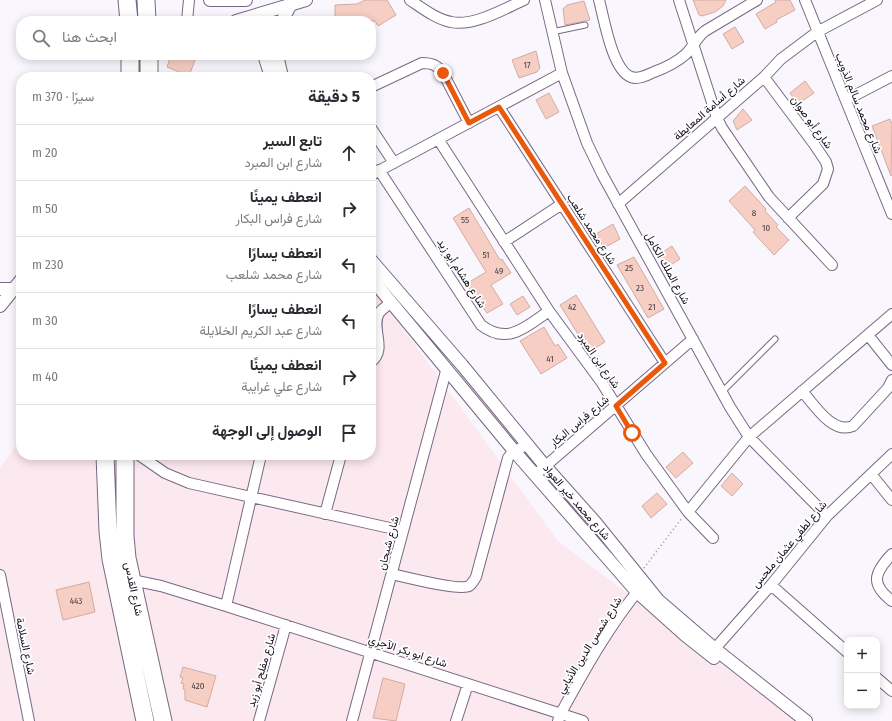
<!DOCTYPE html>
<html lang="ar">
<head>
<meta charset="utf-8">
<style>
	body { margin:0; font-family:"Fira Sans Condensed",Vazirmatn,sans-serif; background:#f2f2f3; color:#2b2b33; direction:rtl }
	.controls { position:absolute; right:12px; bottom:12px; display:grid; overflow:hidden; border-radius:8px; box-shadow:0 2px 10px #0003 }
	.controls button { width:36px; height:36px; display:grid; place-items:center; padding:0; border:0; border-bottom:1px solid #e1e1e2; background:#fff; color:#2b2b33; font:20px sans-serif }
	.stop { position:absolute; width:12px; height:12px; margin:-9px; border:3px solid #ea580c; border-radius:50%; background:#fff }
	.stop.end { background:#ea580c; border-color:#fff; box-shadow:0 1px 4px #0008 }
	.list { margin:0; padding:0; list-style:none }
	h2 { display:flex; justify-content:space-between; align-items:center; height:52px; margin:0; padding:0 16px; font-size:17px }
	h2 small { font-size:13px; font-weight:400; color:#7c7c81 }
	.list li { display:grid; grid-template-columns:26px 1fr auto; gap:12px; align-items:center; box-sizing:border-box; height:56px; padding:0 16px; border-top:1px solid #e1e1e2 }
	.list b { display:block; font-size:15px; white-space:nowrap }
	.list p { margin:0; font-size:13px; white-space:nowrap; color:#7c7c81 }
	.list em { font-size:13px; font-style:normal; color:#7c7c81 }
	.icon { flex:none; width:22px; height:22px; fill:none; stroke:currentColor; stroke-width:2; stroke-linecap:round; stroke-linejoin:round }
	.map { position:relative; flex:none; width:892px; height:721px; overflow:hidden; direction:ltr }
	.search { position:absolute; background:#fff; box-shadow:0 2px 10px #0003; left:16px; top:16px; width:360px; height:44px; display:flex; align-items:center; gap:10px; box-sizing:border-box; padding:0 14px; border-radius:16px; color:#7c7c81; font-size:15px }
	.panel { position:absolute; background:#fff; box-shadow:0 2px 10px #0003; left:16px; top:72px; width:360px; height:388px; border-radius:16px; direction:rtl }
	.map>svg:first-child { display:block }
</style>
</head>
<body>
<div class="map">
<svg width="892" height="721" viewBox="0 0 892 721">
	<rect width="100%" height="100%" fill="#faf6fd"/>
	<!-- industrial -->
	<path fill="#fce8ef" d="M 371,285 L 558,541 L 797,721 L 0,721 L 0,468 L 21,439 L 21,455 L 371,455 Z"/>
	<!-- building -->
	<path fill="#f6cec3" stroke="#d2aca1" d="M 365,0 L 387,0 L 396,15 L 378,26 L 375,21 L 335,21 L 335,5 L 357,4 Z
		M 693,0 L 726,0 L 723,6 L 715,12 L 702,16 L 699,15 Z
		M 775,0 L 790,0 L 795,10 L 776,20 L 777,22 L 765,29 L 756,14 L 776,2 Z
		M 584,1 L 590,20 L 565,25 L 563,9 L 567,5 Z
		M 735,27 L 744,42 L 732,49 L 723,34 Z
		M 536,51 L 540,68 L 537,72 L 519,78 L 512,60 Z
		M 171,55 L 182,55 L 195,60 L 189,76 L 167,67 Z
		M 805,81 L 814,93 L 798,104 L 790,93 Z
		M 549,93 L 559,112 L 546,119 L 536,100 Z
		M 743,109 L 752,120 L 737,130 L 733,121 Z
		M 890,119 L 892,124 L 891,176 L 872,126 Z
		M 745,186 L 766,209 L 765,211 L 778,225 L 776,227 L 789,240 L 774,255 L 753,232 L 755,230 L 729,201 Z
		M 469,208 L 500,260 L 502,259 L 511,273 L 491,285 L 503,304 L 487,313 L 466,284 L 486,272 L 453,218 Z
		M 613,224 L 620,239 L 604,248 L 596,234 Z
		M 672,246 L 680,259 L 666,268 L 658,255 Z
		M 634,257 L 664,309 L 648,318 L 617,265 Z
		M 576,295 L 605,342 L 589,352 L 560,305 Z
		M 523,296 L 530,307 L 517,315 L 510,304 Z
		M 544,327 L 555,346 L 558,344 L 567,358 L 541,374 L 520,341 Z
		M 683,452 L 693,463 L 676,478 L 666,467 Z
		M 732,473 L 743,484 L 732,496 L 721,486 Z
		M 657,493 L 667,504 L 651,518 L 642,506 Z
		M 89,582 L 95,612 L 63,620 L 56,590 Z
		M 183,667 L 216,676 L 207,707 L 185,700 L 185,690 L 183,689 L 184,684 L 181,683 L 183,678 L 180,677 Z
		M 383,678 L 405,684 L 396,721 L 373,718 Z"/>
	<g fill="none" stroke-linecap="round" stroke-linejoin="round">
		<!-- service casing -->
		<g stroke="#786884" stroke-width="7">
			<path id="service" d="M 552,32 L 585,25
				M 722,392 L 775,339"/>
		</g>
		<!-- minor casing -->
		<g stroke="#786884" stroke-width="12">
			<path id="minor" d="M 410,0 C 422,8 436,19 451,22 C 473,27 504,9 524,0
				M 545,0 L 562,73 L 587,143 L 602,174 L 730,407 L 749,437 L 827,516
				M 599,0 C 604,18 612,70 631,77 C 639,80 647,75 654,72 C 665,68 677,62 686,54 C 693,47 697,37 705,31 L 757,0
				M 679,0 L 717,118 L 722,128 L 769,197 L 832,265
				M 805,0 L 892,214
				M 187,21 L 189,0
				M 764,77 L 814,144 L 826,162 L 828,169 L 823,184 L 788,218
				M 371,87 L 422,63 C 432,63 437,65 443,73 L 469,123
				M 846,100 L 892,76
				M 499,107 L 665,363
				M 371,128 L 394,163
				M 438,139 L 549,311 L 602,383 L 646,454 L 688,512 L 713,538
				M 379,170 L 481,325 C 508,346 527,326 549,311
				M 371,175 L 562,73
				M 618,204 L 764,77 L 781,59 L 817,32 L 877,0
				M 504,242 L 562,204
				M 868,335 L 892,365
				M 371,362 C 388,349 370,328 379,313 C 382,309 387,306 391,302
				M 802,391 C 813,403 832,435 853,426 L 888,388 L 892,380
				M 139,455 L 165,473 L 189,483 L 403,531
				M 871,474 L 892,500
				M 535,475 L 693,339
				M 688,512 L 749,437 L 892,314
				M 325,514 L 341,455
				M 892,554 C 874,573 870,584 892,601
				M 392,574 C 405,577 460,591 469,586 C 472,584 474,580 476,577 L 508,458 L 511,454 L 527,444
				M 0,575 L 29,721
				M 132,580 L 161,586 L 226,606 L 583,721
				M 771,585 L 847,652
				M 226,606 L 261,455
				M 711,653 L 771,585 L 827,516 L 892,454
				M 877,678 L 892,691
				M 259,721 L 286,625
				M 352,721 L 446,371
				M 456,721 L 468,684
				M 558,721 L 561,713 C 585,669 609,626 641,587"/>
		</g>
		<!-- tertiary casing -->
		<g stroke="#786884" stroke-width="14">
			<path id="tertiary" d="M 210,0 L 246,0
				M 236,21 L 306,0
				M 282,21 L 290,6
				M 264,55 L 271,77
				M 277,55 L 282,77
				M 371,260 L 462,365 L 545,466 L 595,522 L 658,600 L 715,649 L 806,721
				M 371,278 L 515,452 L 637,592 L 685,635 L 714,658
				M 0,289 L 14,289
				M 0,306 L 21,280"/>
		</g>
		<!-- trunk casing -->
		<g stroke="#786884" stroke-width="19">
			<path id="trunk" d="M 127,0 L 129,21
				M 146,0 L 147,21
				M 130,55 L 130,77
				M 149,77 L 149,55
				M 105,455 L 108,531 L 111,559 L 145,721
				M 125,455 L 125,536 L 127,558 L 163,721"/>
		</g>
		<!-- path -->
		<path stroke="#908b94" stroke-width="1.5" stroke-dasharray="1 3" stroke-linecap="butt" d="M 644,568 L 682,518"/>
		<!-- service -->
		<use href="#service" stroke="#fff" stroke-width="5"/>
		<!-- minor -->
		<use href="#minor" stroke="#fff" stroke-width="10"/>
		<!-- tertiary -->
		<use href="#tertiary" stroke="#fff" stroke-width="12"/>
		<!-- trunk -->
		<use href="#trunk" stroke="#fff" stroke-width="17"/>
	</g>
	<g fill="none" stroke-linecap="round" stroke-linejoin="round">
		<!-- route -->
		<path stroke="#ea580c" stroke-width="5" d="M 443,73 L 469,123 L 499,107 L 665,363 L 616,406 L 632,433"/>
	</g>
	<g text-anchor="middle" stroke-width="3.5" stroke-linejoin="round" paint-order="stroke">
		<!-- number labels -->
		<g font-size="9" fill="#4a3c41">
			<text x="527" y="68">17</text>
			<text x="754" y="216">8</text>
			<text x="465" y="223">55</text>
			<text x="766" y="231">10</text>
			<text x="486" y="258">51</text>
			<text x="629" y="271">25</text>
			<text x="499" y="274">49</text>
			<text x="640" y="291">23</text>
			<text x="572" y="310">42</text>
			<text x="652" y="310">21</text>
			<text x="550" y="362">41</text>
			<text x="76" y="604">443</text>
			<text x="198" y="689">420</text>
		</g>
		<!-- street labels -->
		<g font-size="11" fill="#110b16" stroke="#fff">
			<text transform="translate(859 103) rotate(68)" y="4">شارع محمد سالم الذويب</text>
			<text transform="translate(709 108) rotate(-41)" y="4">شارع أسامة المعايطة</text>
			<text transform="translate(812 122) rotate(54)" y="4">شارع أبو صوان</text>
			<text transform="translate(592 229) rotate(57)" y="4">شارع محمد شلعب</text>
			<text transform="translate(668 268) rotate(61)" y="4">شارع الملك الكامل</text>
			<text transform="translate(462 273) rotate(57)" y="4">شارع هشام أبو زيد</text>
			<text transform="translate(599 360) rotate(55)" y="4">شارع ابن المبرد</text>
			<text transform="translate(579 421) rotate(-40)" y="4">شارع فراس البكار</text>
			<text transform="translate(577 502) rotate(49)" y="4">شارع محمد خير العواد</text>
			<text transform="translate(388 543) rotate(-75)" y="4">شارع شيحان</text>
			<text transform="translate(789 544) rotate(-50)" y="4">شارع لطفي عثمان ملحس</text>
			<text transform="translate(134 589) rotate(78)" y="4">شارع القدس</text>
			<text transform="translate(589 645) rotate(-58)" y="4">شارع شمس الدين الأنبابي</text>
			<text transform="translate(26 646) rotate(78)" y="4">شارع السلامة</text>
			<text transform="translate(408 651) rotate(18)" y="4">شارع ابو بكر الآجري</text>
			<text transform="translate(261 670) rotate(-74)" y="4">شارع مفلح أبو زيد</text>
		</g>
	</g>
</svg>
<div class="controls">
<button>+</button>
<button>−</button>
</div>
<div class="stop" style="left:632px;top:433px"></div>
<div class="stop end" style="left:443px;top:73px"></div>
<div class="search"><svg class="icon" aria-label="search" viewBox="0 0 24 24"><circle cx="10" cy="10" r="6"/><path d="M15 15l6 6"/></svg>ابحث هنا</div>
<section class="panel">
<h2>5 دقيقة<small>سيرًا · 370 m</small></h2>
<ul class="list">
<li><svg class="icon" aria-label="ahead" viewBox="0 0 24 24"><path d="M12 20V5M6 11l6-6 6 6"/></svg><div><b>تابع السير</b><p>شارع ابن المبرد</p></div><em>20 m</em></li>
<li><svg class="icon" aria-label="right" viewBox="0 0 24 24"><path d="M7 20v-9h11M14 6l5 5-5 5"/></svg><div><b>انعطف يمينًا</b><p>شارع فراس البكار</p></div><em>50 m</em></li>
<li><svg class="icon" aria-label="left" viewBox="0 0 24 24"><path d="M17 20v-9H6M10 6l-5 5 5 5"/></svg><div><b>انعطف يسارًا</b><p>شارع محمد شلعب</p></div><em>230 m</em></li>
<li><svg class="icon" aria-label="left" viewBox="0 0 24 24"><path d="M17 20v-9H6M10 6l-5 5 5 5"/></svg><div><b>انعطف يسارًا</b><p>شارع عبد الكريم الخلايلة</p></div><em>30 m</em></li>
<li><svg class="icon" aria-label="right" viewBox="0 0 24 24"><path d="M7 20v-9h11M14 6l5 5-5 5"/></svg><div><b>انعطف يمينًا</b><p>شارع علي غرايبة</p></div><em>40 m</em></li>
<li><svg class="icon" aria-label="arrive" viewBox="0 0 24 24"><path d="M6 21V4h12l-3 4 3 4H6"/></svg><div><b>الوصول إلى الوجهة</b></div></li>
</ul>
</section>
</div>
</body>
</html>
